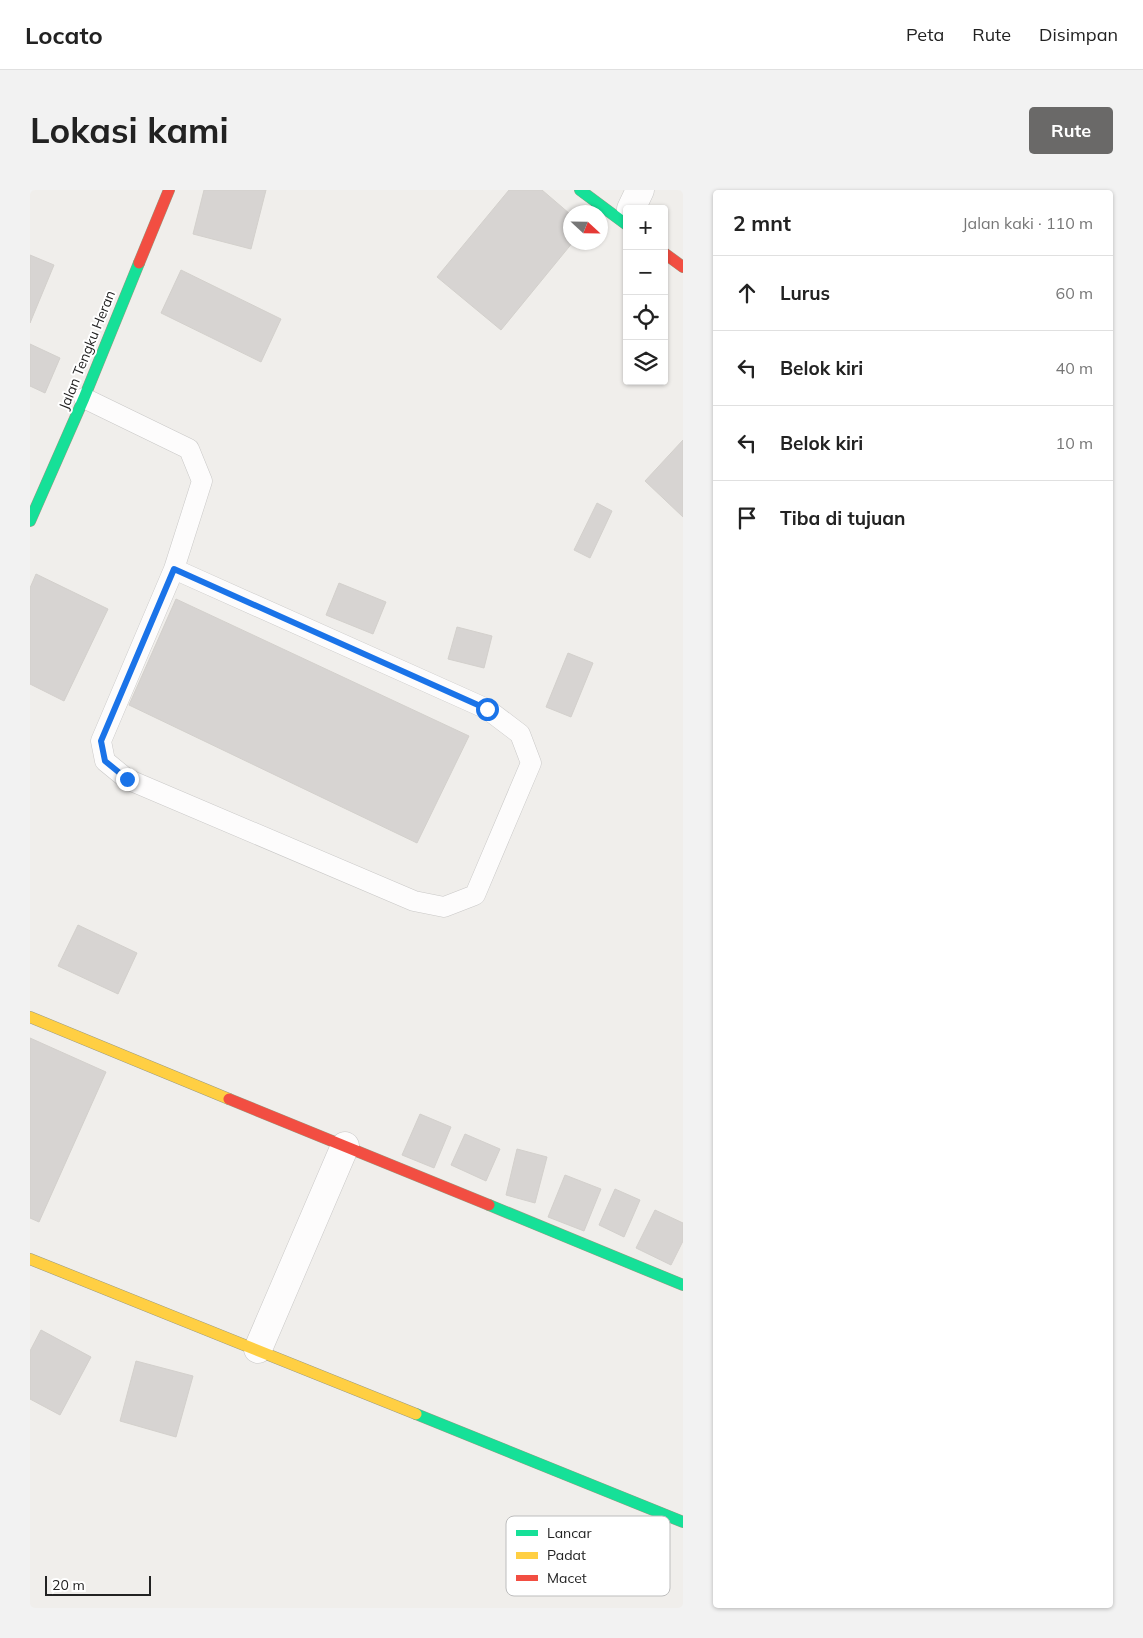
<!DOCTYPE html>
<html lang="id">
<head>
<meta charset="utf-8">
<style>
	body { margin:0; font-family:Mulish,sans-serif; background:#f2f2f2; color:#222 }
	.controls { position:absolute; right:15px; top:15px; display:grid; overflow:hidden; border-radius:5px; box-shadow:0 1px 4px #0004 }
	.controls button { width:45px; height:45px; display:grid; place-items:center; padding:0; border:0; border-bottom:1px solid #e0e0e0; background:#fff; color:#222; font:25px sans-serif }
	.compass { position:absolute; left:533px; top:15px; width:45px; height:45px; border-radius:50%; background:#fff; box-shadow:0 1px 4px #0004; rotate:112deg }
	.scale { position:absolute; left:15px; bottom:12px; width:106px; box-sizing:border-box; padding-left:5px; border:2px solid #222; border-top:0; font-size:14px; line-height:18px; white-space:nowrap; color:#222; -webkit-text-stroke:4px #fff; paint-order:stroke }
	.stop { position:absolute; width:15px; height:15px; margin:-11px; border:4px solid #1a73e8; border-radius:50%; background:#fff }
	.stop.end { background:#1a73e8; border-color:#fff; box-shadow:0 1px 5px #0008 }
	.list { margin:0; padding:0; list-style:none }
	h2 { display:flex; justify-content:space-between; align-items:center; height:65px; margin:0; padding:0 20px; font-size:21px }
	h2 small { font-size:16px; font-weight:400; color:#767676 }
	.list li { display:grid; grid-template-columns:32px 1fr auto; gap:15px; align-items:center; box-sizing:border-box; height:75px; padding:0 20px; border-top:1px solid #e0e0e0 }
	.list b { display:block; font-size:19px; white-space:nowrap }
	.list em { font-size:16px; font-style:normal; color:#767676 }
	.icon { flex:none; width:28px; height:28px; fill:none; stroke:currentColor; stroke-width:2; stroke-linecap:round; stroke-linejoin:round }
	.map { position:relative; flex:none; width:653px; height:1418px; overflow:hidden; border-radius:5px }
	header { display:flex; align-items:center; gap:30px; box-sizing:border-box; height:70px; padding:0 25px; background:#fff; border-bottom:1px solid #e0e0e0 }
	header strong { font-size:24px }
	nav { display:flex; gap:28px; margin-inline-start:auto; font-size:18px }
	.intro { display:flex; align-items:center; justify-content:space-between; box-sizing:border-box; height:120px; padding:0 30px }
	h1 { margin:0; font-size:35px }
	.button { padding:12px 22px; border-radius:5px; background:#6a6968; color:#fff; font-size:18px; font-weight:700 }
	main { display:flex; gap:30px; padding:0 30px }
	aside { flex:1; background:#fff; border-radius:5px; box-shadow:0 1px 4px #0004 }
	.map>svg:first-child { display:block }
</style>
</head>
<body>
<header>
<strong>Locato</strong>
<nav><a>Peta</a><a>Rute</a><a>Disimpan</a></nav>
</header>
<div class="intro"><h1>Lokasi kami</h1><a class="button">Rute</a></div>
<main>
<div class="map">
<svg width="653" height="1418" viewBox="0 0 653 1418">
	<rect width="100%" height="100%" fill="#f0eeeb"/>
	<!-- building -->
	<path fill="#d7d4d2" stroke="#d3d0cc" d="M 174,0 L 236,0 L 221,59 L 163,44 Z
		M 479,0 L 512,0 L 540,24 L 540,52 L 543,52 L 471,140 L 407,87 Z
		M 0,65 L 24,75 L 0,133 Z
		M 151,80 L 251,129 L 231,172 L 131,123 Z
		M 0,154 L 30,168 L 15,203 L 0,196 Z
		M 653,250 L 653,327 L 615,291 Z
		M 567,313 L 582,321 L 560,368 L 544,360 Z
		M 6,384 L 78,419 L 34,511 L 0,494 L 0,398 Z
		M 309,393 L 356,412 L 343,444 L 296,425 Z
		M 146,409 L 439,546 L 387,653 L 99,515 Z
		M 427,437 L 462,446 L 454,478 L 418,469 Z
		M 538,463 L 563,473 L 541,527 L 516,517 Z
		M 48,735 L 107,763 L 88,804 L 28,776 Z
		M 0,848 L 76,882 L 9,1032 L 0,1028 Z
		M 390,924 L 421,937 L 404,978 L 372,965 Z
		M 435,944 L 470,959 L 456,991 L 421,975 Z
		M 487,959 L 517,967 L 505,1013 L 476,1005 Z
		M 535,985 L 571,999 L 554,1041 L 518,1027 Z
		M 585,999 L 610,1010 L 594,1047 L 569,1035 Z
		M 625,1020 L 653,1033 L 653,1051 L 641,1075 L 606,1058 Z
		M 11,1140 L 61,1167 L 30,1225 L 0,1209 L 0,1161 Z
		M 106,1171 L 163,1186 L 146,1247 L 90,1231 Z"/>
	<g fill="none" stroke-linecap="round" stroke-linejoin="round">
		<!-- lane casing -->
		<g stroke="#c9c8c7" stroke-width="21">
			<path id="lane" d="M 54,208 L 159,259 L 172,291 L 144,379 L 71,551 L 75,571 L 97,589 L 384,711 L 414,717 L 445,705 L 501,573 L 490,544 L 457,519 L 144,379"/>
		</g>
		<!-- street casing -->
		<g stroke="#c9c8c7" stroke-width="29">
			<path id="street" d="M 601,19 L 610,0
				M 228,1159 L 315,956"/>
		</g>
		<!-- fast casing -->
		<g stroke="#999a82" stroke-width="12">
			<path id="fast" d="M 550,0 L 597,35
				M 0,331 L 54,208 L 109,73
				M 459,1015 L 653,1095
				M 386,1224 L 653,1332"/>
		</g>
		<!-- slow casing -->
		<g stroke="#999a82" stroke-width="12">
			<path id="slow" d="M 0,827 L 199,909
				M 0,1069 L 386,1224"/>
		</g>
		<!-- jam casing -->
		<g stroke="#999a82" stroke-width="12">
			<path id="jam" d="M 634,63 L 653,77
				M 109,73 L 139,0
				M 199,909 L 459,1015"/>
		</g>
		<!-- lane -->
		<use href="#lane" stroke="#fdfcfc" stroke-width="20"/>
		<!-- street -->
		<use href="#street" stroke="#fdfcfc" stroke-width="28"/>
		<!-- fast -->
		<use href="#fast" stroke="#16e098" stroke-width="11"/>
		<!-- slow -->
		<use href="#slow" stroke="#ffcf43" stroke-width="11"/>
		<!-- jam -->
		<use href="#jam" stroke="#f24e42" stroke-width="11"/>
	</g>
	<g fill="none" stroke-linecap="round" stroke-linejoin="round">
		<!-- route -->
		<path stroke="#1a73e8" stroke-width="6" d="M 97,589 L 75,571 L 71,551 L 144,379 L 457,519"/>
	</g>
	<g text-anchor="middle" stroke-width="4" stroke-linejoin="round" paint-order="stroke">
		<!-- street labels -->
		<g font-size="14" fill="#222" stroke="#fff">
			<text transform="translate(57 160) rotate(-68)" y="5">Jalan Tengku Heran</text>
		</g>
	</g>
	<!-- legend -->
	<rect x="476" y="1326" width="164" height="80" rx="8" fill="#fff" stroke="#bdbdbd" stroke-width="1"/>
	<rect x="486" y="1340" width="22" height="6" fill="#16e098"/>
	<rect x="486" y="1362" width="22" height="7" fill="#ffcf43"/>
	<rect x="486" y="1385" width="22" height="6" fill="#f24e42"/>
	<g font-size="14" fill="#222">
		<text x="517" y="1348">Lancar</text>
		<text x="517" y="1370">Padat</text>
		<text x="517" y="1393">Macet</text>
	</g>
</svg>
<div class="controls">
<button>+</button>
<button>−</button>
<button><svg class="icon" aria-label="locate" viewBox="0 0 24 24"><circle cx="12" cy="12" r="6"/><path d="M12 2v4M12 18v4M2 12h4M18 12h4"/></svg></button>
<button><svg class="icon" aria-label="layers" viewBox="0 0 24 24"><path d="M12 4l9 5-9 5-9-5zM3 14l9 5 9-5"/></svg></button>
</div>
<svg class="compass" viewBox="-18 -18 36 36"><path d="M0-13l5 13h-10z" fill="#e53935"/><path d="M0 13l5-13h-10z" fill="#767676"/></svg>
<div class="scale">20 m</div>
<div class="stop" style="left:457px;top:519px"></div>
<div class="stop end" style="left:97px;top:589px"></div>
</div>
<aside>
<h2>2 mnt<small>Jalan kaki · 110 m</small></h2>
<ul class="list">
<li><svg class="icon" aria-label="ahead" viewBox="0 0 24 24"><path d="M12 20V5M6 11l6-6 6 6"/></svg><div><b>Lurus</b></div><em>60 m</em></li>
<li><svg class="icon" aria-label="left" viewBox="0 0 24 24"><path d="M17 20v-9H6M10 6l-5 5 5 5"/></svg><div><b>Belok kiri</b></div><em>40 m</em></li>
<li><svg class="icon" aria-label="left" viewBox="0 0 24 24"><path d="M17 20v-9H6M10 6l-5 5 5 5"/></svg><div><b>Belok kiri</b></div><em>10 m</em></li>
<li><svg class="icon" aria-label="arrive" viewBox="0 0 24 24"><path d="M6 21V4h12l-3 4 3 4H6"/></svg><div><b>Tiba di tujuan</b></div></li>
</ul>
</aside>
</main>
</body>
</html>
